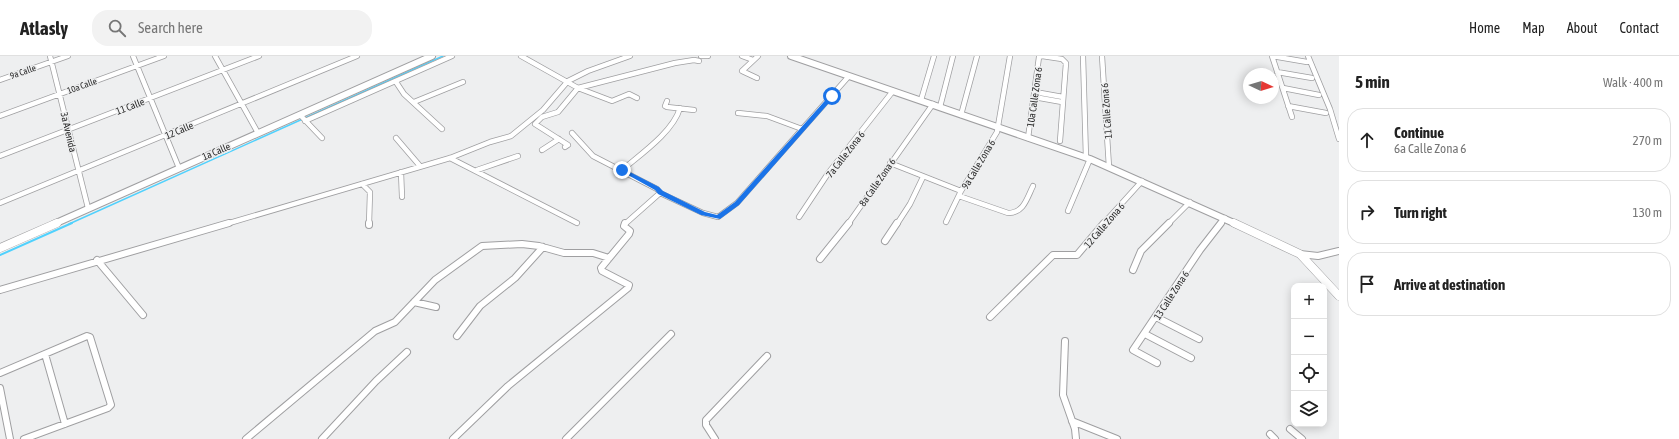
<!DOCTYPE html>
<html lang="en">
<head>
<meta charset="utf-8">
<style>
	body { margin:0; font-family:"Asap Condensed",sans-serif; background:#f2f2f2; color:#222 }
	.controls { position:absolute; right:12px; bottom:12px; display:grid; overflow:hidden; border-radius:8px; box-shadow:0 2px 10px #0003 }
	.controls button { width:36px; height:36px; display:grid; place-items:center; padding:0; border:0; border-bottom:1px solid #e0e0e0; background:#fff; color:#222; font:20px sans-serif }
	.compass { position:absolute; left:1243px; top:12px; width:36px; height:36px; border-radius:50%; background:#fff; box-shadow:0 2px 10px #0003; rotate:94deg }
	.stop { position:absolute; width:12px; height:12px; margin:-9px; border:3px solid #1a73e8; border-radius:50%; background:#fff }
	.stop.end { background:#1a73e8; border-color:#fff; box-shadow:0 1px 4px #0008 }
	.list { margin:0; padding:0; list-style:none }
	h2 { display:flex; justify-content:space-between; align-items:center; height:52px; margin:0; padding:0 16px; font-size:17px }
	h2 small { font-size:13px; font-weight:400; color:#767676 }
	.list li { display:grid; grid-template-columns:26px 1fr auto; gap:12px; align-items:center; box-sizing:border-box; height:64px; margin:0 8px 8px; padding:0 8px; border:1px solid #e0e0e0; border-radius:16px }
	.list b { display:block; font-size:15px; white-space:nowrap }
	.list p { margin:0; font-size:13px; white-space:nowrap; color:#767676 }
	.list em { font-size:13px; font-style:normal; color:#767676 }
	.icon { flex:none; width:22px; height:22px; fill:none; stroke:currentColor; stroke-width:2; stroke-linecap:round; stroke-linejoin:round }
	.map { position:relative; flex:none; width:1339px; height:383px; overflow:hidden }
	header { display:flex; align-items:center; gap:24px; box-sizing:border-box; height:56px; padding:0 20px; background:#fff; border-bottom:1px solid #e0e0e0 }
	header strong { font-size:19px }
	nav { display:flex; gap:22px; margin-inline-start:auto; font-size:14px }
	.search { width:280px; height:36px; background:#f2f2f2; display:flex; align-items:center; gap:10px; box-sizing:border-box; padding:0 14px; border-radius:16px; color:#767676; font-size:15px }
	main { display:flex }
	aside { flex:1; background:#fff }
	.map>svg:first-child { display:block }
</style>
</head>
<body>
<header>
<strong>Atlasly</strong>
<div class="search"><svg class="icon" aria-label="search" viewBox="0 0 24 24"><circle cx="10" cy="10" r="6"/><path d="M15 15l6 6"/></svg>Search here</div>
<nav><a>Home</a><a>Map</a><a>About</a><a>Contact</a></nav>
</header>
<main>
<div class="map">
<svg width="1339" height="383" viewBox="0 0 1339 383">
	<rect width="100%" height="100%" fill="#eeeff0"/>
	<g fill="none" stroke-linecap="round" stroke-linejoin="round">
		<!-- stream-far1 -->
		<path stroke="#50d1fd" stroke-width="1.5" d="M 69,168 L 443,0"/>
		<!-- stream -->
		<path stroke="#50d1fd" stroke-width="2" d="M 0,199 L 72,167"/>
		<!-- minor-far1 casing -->
		<g stroke="#9f9fa1" stroke-width="6">
			<path id="minor-far1" d="M 50,0 L 88,152
				M 133,0 L 179,112
				M 215,0 L 258,77
				M 521,0 L 578,32 L 612,45 L 629,38 L 637,42
				M 701,0 L 708,0
				M 742,0 L 753,4
				M 1042,0 L 1062,3 L 1066,7 L 1060,85
				M 1083,0 L 1086,102
				M 1102,0 L 1109,111
				M 1272,0 L 1292,61
				M 1272,0 L 1307,6
				M 1308,0 L 1330,53 L 1339,83
				M 1277,16 L 1312,22
				M 757,22 L 742,15 L 758,0
				M 0,24 L 68,0
				M 396,26 L 404,38 L 442,73
				M 1283,32 L 1319,39
				M 1035,36 L 1063,41
				M 1034,41 L 1062,46
				M 921,44 L 934,0
				M 667,45 L 665,50 L 667,51 L 694,54
				M 414,46 L 463,26
				M 1288,50 L 1326,57
				M 940,51 L 953,0
				M 738,57 L 767,60 L 802,73
				M 961,59 L 977,0
				M 0,60 L 164,0
				M 302,61 L 322,82
				M 305,65 L 452,0
				M 572,77 L 593,100 L 657,133 L 660,137 L 703,157 L 718,161 L 737,147 L 849,20
				M 396,82 L 420,110
				M 1028,82 L 1039,1 L 1042,0
				M 565,91 L 568,89 L 535,68 L 542,61 L 558,56 L 578,32 L 675,7 L 694,4 L 699,5
				M 542,94 L 559,83
				M 0,100 L 259,0
				M 450,102 L 577,167
				M 890,107 L 961,135
				M 477,114 L 518,100
				M 622,114 C 641,98 673,76 680,52
				M 401,116 L 402,141
				M 362,128 L 370,136 L 369,168
				M 959,140 L 1008,157 C 1024,157 1027,142 1033,130
				M 0,147 L 357,0
				M 1068,155 L 1090,103
				M 799,161 L 829,116 L 893,35
				M 946,166 L 961,135 L 997,76 L 1010,0
				M 226,168 L 450,102 L 490,86 L 511,80 L 543,54 L 568,25 L 588,15 L 630,0
				M 625,168 L 660,137
				M 848,168 L 933,48
				M 897,168 L 910,148 L 923,121
				M 1103,168 L 1142,125
				M 1168,168 L 1190,146
				M 1220,168 L 1225,162"/>
		</g>
		<!-- minor casing -->
		<g stroke="#9f9fa1" stroke-width="8">
			<path id="minor" d="M 369,169 L 369,167
				M 885,185 L 897,167
				M 1300,198 L 1318,200 L 1339,195
				M 820,203 L 849,167
				M 97,204 L 143,259
				M 1133,214 L 1141,195 L 1169,167
				M 0,234 L 229,167
				M 414,246 L 436,251
				M 990,261 L 1053,199 L 1077,199 L 1104,167
				M 1156,261 L 1199,283
				M 1145,278 L 1191,302
				M 457,280 L 480,250 L 515,222 L 543,191
				M 1065,285 L 1063,339 L 1075,373 L 1076,383
				M 45,298 L 65,368
				M 1157,307 L 1133,294 L 1200,194 L 1221,167
				M 0,317 L 87,280 L 90,281 L 111,349 L 108,352 L 24,383
				M 0,332 L 10,383
				M 1072,365 L 1117,383
				M 1290,373 L 1302,383
				M 1270,378 L 1275,383
				M 246,383 L 375,275 L 395,266 L 435,224 L 482,190 L 522,188 L 539,190 L 564,197 L 593,197 L 609,202
				M 322,383 L 376,325 L 407,296
				M 453,383 L 508,330 L 628,232 L 629,229 L 602,215 L 601,212 L 629,178 L 630,175 L 624,170 L 625,167
				M 566,383 L 671,278
				M 715,383 L 706,369 L 706,364 L 767,300"/>
		</g>
		<!-- tertiary-far1 casing -->
		<g stroke="#9f9fa1" stroke-width="8">
			<path id="tertiary-far1" d="M 791,0 L 1090,103 L 1236,168
				M 54,168 L 432,0"/>
		</g>
		<!-- tertiary casing -->
		<g stroke="#9f9fa1" stroke-width="9">
			<path id="tertiary" d="M 1234,167 L 1300,198 L 1339,240
				M 0,192 L 57,167"/>
		</g>
		<!-- minor-far1 -->
		<use href="#minor-far1" stroke="#fff" stroke-width="4.5"/>
		<!-- minor -->
		<use href="#minor" stroke="#fff" stroke-width="6"/>
		<!-- tertiary-far1 -->
		<use href="#tertiary-far1" stroke="#fff" stroke-width="6"/>
		<!-- tertiary -->
		<use href="#tertiary" stroke="#fff" stroke-width="8"/>
	</g>
	<!-- route -->
	<path fill="#1a73e8" d="M 830,39 L 835,40 L 739,149 L 720,163 L 701,159 L 658,138 L 655,134 L 619,114 L 624,113 L 659,131 L 663,135 L 705,156 L 717,159 L 735,146 Z"/>
	<g text-anchor="middle" stroke-width="3" stroke-linejoin="round" paint-order="stroke">
		<!-- far-street labels -->
		<g font-size="9" fill="#2b2b2b" stroke="#eeeff0">
			<text transform="translate(23 16) rotate(-19)" y="3">9a Calle</text>
			<text transform="translate(82 30) rotate(-20)" y="3">10a Calle</text>
		</g>
		<!-- street labels -->
		<g font-size="10" fill="#2b2b2b" stroke="#eeeff0">
			<text transform="translate(1034 41) rotate(-82)" y="4">10a Calle Zona 6</text>
			<text transform="translate(130 50) rotate(-21)" y="4">11 Calle</text>
			<text transform="translate(1106 55) rotate(-94)" y="4">11 Calle Zona 6</text>
			<text transform="translate(179 74) rotate(-23)" y="4">12 Calle</text>
			<text transform="translate(69 76) rotate(77)" y="4">3a Avenida</text>
			<text transform="translate(216 95) rotate(-23)" y="4">1a Calle</text>
			<text transform="translate(845 98) rotate(-52)" y="4">7a Calle Zona 6</text>
			<text transform="translate(978 108) rotate(-59)" y="4">9a Calle Zona 6</text>
			<text transform="translate(877 126) rotate(-55)" y="4">8a Calle Zona 6</text>
			<text transform="translate(1104 169) rotate(-49)" y="4">12 Calle Zona 6</text>
			<text transform="translate(1171 239) rotate(-57)" y="4">13 Calle Zona 6</text>
		</g>
	</g>
</svg>
<div class="controls">
<button>+</button>
<button>−</button>
<button><svg class="icon" aria-label="locate" viewBox="0 0 24 24"><circle cx="12" cy="12" r="6"/><path d="M12 2v4M12 18v4M2 12h4M18 12h4"/></svg></button>
<button><svg class="icon" aria-label="layers" viewBox="0 0 24 24"><path d="M12 4l9 5-9 5-9-5zM3 14l9 5 9-5"/></svg></button>
</div>
<svg class="compass" viewBox="-18 -18 36 36"><path d="M0-13l5 13h-10z" fill="#e53935"/><path d="M0 13l5-13h-10z" fill="#767676"/></svg>
<div class="stop" style="left:832px;top:40px"></div>
<div class="stop end" style="left:622px;top:114px"></div>
</div>
<aside>
<h2>5 min<small>Walk · 400 m</small></h2>
<ul class="list">
<li><svg class="icon" aria-label="ahead" viewBox="0 0 24 24"><path d="M12 20V5M6 11l6-6 6 6"/></svg><div><b>Continue</b><p>6a Calle Zona 6</p></div><em>270 m</em></li>
<li><svg class="icon" aria-label="right" viewBox="0 0 24 24"><path d="M7 20v-9h11M14 6l5 5-5 5"/></svg><div><b>Turn right</b></div><em>130 m</em></li>
<li><svg class="icon" aria-label="arrive" viewBox="0 0 24 24"><path d="M6 21V4h12l-3 4 3 4H6"/></svg><div><b>Arrive at destination</b></div></li>
</ul>
</aside>
</main>
</body>
</html>
